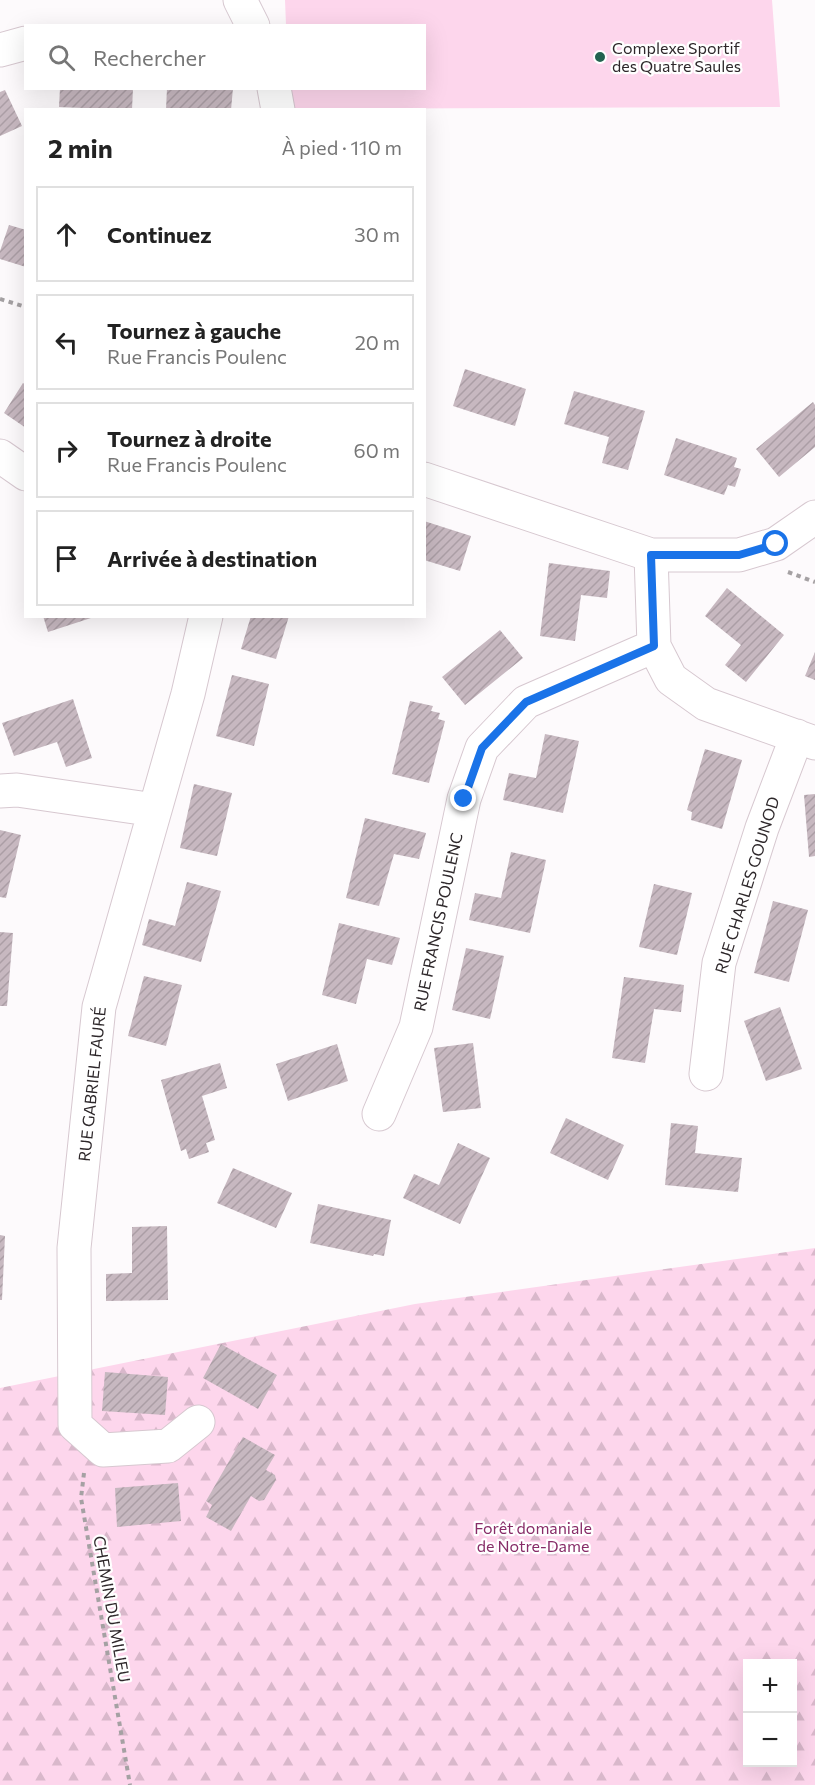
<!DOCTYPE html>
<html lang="fr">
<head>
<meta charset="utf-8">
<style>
	body { margin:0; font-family:Commissioner,sans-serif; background:#f2f2f2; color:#222 }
	.controls { position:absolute; right:18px; bottom:18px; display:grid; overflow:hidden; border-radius:0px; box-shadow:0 6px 24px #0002 }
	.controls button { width:54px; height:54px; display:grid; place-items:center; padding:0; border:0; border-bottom:2px solid #e0e0e0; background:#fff; color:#222; font:30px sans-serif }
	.stop { position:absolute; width:18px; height:18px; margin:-14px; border:4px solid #1a73e8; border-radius:50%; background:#fff }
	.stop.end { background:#1a73e8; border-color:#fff; box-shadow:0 2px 6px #0008 }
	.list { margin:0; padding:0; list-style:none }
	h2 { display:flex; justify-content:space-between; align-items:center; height:78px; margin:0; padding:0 24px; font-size:26px }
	h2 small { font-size:20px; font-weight:400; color:#767676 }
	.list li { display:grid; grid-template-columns:39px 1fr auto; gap:18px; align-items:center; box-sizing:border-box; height:96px; margin:0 12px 12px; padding:0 12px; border:2px solid #e0e0e0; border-radius:0px }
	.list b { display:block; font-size:22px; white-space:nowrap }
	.list p { margin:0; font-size:20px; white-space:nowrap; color:#767676 }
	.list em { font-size:20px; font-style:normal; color:#767676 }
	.icon { flex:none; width:33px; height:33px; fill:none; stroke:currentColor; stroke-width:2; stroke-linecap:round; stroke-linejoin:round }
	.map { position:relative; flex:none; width:815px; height:1785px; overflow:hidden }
	.search { position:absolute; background:#fff; box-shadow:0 6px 24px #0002; left:24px; top:24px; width:402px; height:66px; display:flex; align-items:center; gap:15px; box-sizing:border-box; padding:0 21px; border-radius:0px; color:#767676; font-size:22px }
	.panel { position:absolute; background:#fff; box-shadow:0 6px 24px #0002; left:24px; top:108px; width:402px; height:510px; border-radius:0px }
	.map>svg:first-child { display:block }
</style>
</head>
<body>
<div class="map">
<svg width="815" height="1785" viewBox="0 0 815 1785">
	<defs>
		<pattern id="forest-firs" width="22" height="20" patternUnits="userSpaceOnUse" patternTransform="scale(1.5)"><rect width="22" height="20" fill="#fdd6ec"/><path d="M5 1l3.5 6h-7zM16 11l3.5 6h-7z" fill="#d9b8cb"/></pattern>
		<pattern id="building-hatch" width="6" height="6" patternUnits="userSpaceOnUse" patternTransform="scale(1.5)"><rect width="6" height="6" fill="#c7b8c0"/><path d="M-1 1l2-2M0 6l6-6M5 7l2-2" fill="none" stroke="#ab9ea5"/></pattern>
	</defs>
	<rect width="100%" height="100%" fill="#fdfafc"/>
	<!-- forest -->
	<path fill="url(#forest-firs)" fill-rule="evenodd" d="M 815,1248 L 815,1785 L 0,1785 L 0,1388 L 415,1304 ZM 748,1664 L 792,1664 L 792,1762 L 748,1762 Z"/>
	<!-- pitch -->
	<path fill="#fdd6ec" d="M 285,0 L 772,0 L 780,107 L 291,109 L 290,89 L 424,88 L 424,26 L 286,25 Z"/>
	<!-- building -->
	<path fill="url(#building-hatch)" d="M 60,88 L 133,88 L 132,110 L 59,107 Z
		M 167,88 L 233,88 L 231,110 L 166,110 Z
		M 5,90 L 22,126 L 0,136 L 0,92 Z
		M 9,225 L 26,230 L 26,267 L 0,259 L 0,251 Z
		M 465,369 L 526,389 L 515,426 L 453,406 Z
		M 23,383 L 26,385 L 26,428 L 4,413 Z
		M 574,391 L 645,411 L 628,470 L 602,463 L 609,437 L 564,424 Z
		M 813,402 L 815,405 L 815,447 L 779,477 L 756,449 Z
		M 676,438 L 737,458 L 734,467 L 741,469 L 735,487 L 728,485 L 724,495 L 664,475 Z
		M 424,521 L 471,536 L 460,571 L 424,560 Z
		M 549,563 L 610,571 L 607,598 L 581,595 L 575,641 L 540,636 Z
		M 727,588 L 784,635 L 746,682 L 725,665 L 741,645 L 705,616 Z
		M 43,616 L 94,616 L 94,617 L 48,632 Z
		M 251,616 L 289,616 L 276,659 L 241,649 Z
		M 500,630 L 523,658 L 465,705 L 442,677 Z
		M 815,652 L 815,680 L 805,676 Z
		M 232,675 L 269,684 L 254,746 L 216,736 Z
		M 73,699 L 92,758 L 66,767 L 57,742 L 14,756 L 2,723 Z
		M 410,701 L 433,706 L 431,711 L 440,713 L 438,719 L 445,721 L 429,783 L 392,774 Z
		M 545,734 L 579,741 L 563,813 L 503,800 L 509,773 L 536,778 Z
		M 705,749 L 742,760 L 722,829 L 691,820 L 692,812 L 687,810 Z
		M 194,784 L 232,793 L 217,856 L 180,848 Z
		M 815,794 L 815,856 L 809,857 L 804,795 Z
		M 365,818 L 426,833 L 419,859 L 394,854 L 379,906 L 346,898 Z
		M 0,830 L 21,835 L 6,898 L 0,897 Z
		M 511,852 L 546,860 L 530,933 L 469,920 L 475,893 L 501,898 Z
		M 187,882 L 221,891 L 201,962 L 142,945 L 149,919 L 175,926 Z
		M 654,884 L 692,893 L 677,955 L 639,947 Z
		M 773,901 L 808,910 L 789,982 L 754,973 Z
		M 339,923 L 400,938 L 392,965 L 367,959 L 356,1004 L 322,995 Z
		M 0,932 L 13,933 L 7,1006 L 0,1006 Z
		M 466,948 L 504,956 L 490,1019 L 452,1010 Z
		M 144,976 L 182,985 L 166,1046 L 128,1036 Z
		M 624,977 L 684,985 L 681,1012 L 654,1009 L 645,1063 L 612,1058 Z
		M 780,1007 L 802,1069 L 766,1081 L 744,1021 Z
		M 473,1043 L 481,1108 L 443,1112 L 434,1048 Z
		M 337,1044 L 348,1081 L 288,1101 L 276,1064 Z
		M 220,1063 L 227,1088 L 202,1096 L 215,1140 L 206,1143 L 209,1152 L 189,1159 L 186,1149 L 181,1151 L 161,1080 Z
		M 566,1118 L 624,1145 L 608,1180 L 550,1153 Z
		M 671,1123 L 698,1126 L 695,1153 L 742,1158 L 738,1192 L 665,1185 Z
		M 458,1143 L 490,1158 L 460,1224 L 403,1198 L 414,1174 L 439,1185 Z
		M 233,1168 L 292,1193 L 276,1228 L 217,1203 Z
		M 318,1204 L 391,1220 L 384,1256 L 374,1254 L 373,1256 L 310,1243 Z
		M 167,1226 L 168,1300 L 106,1301 L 106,1274 L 132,1273 L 132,1227 Z
		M 0,1235 L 5,1236 L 2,1300 L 0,1300 Z
		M 221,1344 L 277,1375 L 258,1409 L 203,1378 Z
		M 105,1372 L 168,1377 L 165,1415 L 102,1411 Z
		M 243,1437 L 275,1455 L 266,1470 L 275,1475 L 276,1480 L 264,1500 L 259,1501 L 251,1496 L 231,1531 L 206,1517 L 212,1505 L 206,1501 Z
		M 178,1483 L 181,1521 L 117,1527 L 115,1488 Z"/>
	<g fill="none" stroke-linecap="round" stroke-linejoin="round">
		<!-- minor casing -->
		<g stroke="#d7c8d0" stroke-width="35">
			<path id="minor" d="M 240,0 L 253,26
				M 0,50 L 26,43
				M 274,88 L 278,110
				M 0,456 L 26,474
				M 424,479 L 651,555 L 739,555 L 776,544 L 815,517
				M 651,555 L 654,646 L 671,679 L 706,704 L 815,743
				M 0,791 L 17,790 L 155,810
				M 706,1074 L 719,963 L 762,828 L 797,736
				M 379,1114 L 416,1027 L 464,799 L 482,748 L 526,702 L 654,646
				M 198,1422 L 168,1446 L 103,1450 L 75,1425 L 74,1248 L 99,1007 L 188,694 L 206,616"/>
		</g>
		<!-- path -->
		<path stroke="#a5a1a3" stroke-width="4" stroke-dasharray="4.5 4.5" stroke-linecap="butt" d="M 0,299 L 26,307
			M 788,572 L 815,582
			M 84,1473 L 81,1498 L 130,1785"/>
		<!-- minor -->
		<use href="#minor" stroke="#fff" stroke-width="33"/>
	</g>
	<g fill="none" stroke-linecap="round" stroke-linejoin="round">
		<!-- route -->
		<path stroke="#1a73e8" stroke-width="8" d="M 464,799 L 482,748 L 526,702 L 654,646 L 651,555 L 739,555 L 776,544"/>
	</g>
	<!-- markers -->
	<circle fill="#236350" stroke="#fff" stroke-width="2" cx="600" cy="57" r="6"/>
	<g text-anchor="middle" stroke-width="4.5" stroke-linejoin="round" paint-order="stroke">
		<!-- poi labels -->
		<g font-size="16" fill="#2e282b" stroke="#fff" text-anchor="start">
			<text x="612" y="54">Complexe Sportif<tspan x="612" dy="18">des Quatre Saules</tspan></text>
		</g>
		<!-- street labels -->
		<g font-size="16" fill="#2e282b" stroke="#fff">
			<text transform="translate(747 885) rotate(-73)" y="6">RUE CHARLES GOUNOD</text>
			<text transform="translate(438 922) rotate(-78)" y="6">RUE FRANCIS POULENC</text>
			<text transform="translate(92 1084) rotate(-84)" y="6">RUE GABRIEL FAURÉ</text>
			<text transform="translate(112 1609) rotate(80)" y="6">CHEMIN DU MILIEU</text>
		</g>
		<!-- park labels -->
		<g font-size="16" fill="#872c68" stroke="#fff">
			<text x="533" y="1534">Forêt domaniale<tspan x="533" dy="18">de Notre-Dame</tspan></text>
		</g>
	</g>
</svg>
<div class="controls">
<button>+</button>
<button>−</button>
</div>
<div class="stop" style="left:776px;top:544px"></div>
<div class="stop end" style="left:464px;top:799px"></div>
<div class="search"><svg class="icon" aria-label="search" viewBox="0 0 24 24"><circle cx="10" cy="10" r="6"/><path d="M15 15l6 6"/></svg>Rechercher</div>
<section class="panel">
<h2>2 min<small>À pied · 110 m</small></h2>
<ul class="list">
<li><svg class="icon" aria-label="ahead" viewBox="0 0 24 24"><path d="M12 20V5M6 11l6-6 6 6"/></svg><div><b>Continuez</b></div><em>30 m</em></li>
<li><svg class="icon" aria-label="left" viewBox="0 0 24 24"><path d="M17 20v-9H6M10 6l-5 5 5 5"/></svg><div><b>Tournez à gauche</b><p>Rue Francis Poulenc</p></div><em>20 m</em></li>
<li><svg class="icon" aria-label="right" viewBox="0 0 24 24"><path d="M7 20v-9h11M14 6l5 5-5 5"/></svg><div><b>Tournez à droite</b><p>Rue Francis Poulenc</p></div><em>60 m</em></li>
<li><svg class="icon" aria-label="arrive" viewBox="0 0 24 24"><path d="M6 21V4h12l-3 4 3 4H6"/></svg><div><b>Arrivée à destination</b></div></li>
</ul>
</section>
</div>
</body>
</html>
